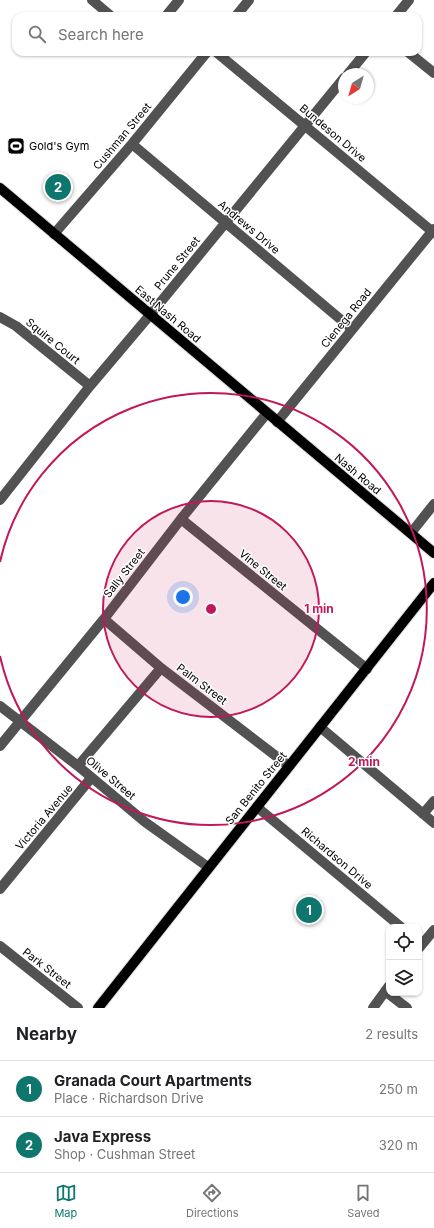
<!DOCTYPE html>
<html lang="en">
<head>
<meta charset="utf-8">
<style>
	body { margin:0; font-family:Inter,sans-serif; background:#f2f2f2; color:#202124 }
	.controls { position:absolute; right:12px; bottom:12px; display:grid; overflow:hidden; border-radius:8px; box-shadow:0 1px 3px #0004 }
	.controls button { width:36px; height:36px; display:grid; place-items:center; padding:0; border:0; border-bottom:1px solid #e0e0e0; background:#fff; color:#202124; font:20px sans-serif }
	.compass { position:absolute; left:338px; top:68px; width:36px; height:36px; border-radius:50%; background:#fff; box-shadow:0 1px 3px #0004; rotate:217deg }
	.you { position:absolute; left:183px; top:597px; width:14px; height:14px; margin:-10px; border:3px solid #fff; border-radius:50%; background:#1a73e8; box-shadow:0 0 0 6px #1a73e833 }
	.badge { display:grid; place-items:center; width:26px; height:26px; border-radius:50%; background:#0f766e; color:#fff; font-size:13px; font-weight:700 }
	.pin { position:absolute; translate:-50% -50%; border:2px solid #fff; box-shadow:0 1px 4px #0006 }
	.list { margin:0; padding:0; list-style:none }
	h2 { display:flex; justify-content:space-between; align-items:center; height:52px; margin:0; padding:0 16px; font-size:17px }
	h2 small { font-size:13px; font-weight:400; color:#757577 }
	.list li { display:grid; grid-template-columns:26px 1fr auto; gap:12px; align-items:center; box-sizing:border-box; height:56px; padding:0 16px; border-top:1px solid #e0e0e0 }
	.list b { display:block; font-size:15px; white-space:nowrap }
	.list p { margin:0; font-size:13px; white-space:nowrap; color:#757577 }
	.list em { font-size:13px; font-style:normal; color:#757577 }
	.icon { flex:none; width:22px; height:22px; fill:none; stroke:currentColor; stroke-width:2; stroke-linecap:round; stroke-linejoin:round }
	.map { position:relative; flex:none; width:434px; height:1008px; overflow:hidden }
	.search { position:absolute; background:#fff; box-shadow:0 1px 3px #0004; left:12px; right:12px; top:12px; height:44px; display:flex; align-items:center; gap:10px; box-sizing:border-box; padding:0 14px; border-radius:12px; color:#757577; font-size:15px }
	.sheet { height:164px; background:#fff }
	nav { display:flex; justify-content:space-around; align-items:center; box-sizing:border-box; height:56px; border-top:1px solid #e0e0e0; background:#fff; font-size:11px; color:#757577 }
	nav a { display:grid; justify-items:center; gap:2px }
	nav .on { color:#0f766e }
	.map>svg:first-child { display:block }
</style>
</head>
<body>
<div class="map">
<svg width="434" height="1008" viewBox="0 0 434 1008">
	<rect width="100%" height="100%" fill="#fff"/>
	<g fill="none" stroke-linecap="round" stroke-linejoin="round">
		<!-- major casing -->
		<g stroke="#dbdbdb" stroke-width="12">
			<path id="major" d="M 0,188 L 434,553
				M 98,1008 L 434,583"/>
		</g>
		<!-- minor -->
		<path stroke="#525252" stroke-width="10" d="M 92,0 L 111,16
			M 166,16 L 179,0
			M 236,16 L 249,0
			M 396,16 L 409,0
			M 216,52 L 434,233
			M 408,52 L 434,73
			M 348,74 L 366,52
			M 132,144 L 352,329
			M 54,234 L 132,144 L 207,52
			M 0,317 L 16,326 L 90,386
			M 277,422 L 434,229
			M 0,500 L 90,386 L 150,315 L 344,78
			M 181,519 L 367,669
			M 411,533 L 434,504
			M 104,619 L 161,668 L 289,766
			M 0,706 L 78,766 L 145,822 L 208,867
			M 320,727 L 434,823
			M 0,746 L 104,619 L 181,519 L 267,413
			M 78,766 L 161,668
			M 257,807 L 401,927
			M 423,814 L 434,801
			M 0,889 L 91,778
			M 0,946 L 78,1008
			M 419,948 L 434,930
			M 385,991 L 407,1008
			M 373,1008 L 389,986"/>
		<!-- major -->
		<use href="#major" stroke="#000" stroke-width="10"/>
	</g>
	<!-- distance rings -->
	<circle cx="211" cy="609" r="108" fill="#c2185b" fill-opacity=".12"/>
	<g fill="none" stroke="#c2185b" stroke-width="2">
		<circle cx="211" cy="609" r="108"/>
		<path d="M0 562A216 216 0 1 1 0 656"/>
	</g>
	<!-- icons -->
	<defs>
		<g id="stadium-square" transform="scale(0.9)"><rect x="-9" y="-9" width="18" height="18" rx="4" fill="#000" stroke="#fff"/><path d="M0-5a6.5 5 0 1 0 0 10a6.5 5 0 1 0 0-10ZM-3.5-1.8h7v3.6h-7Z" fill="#fff"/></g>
	</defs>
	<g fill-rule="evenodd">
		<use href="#stadium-square" x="16" y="146"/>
	</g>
	<g text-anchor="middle" stroke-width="3" stroke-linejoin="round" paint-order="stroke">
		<!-- street labels -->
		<g font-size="11" fill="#000" stroke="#fff">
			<text transform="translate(333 133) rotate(40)" y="4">Bundeson Drive</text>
			<text transform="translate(122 136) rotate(-50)" y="4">Cushman Street</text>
			<text transform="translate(249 227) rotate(40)" y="4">Andrews Drive</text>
			<text transform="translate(177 263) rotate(-51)" y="4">Prune Street</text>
			<text transform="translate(168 314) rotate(40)" y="4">East Nash Road</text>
			<text transform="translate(346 318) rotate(-51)" y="4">Cienega Road</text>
			<text transform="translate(53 341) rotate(39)" y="4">Squire Court</text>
			<text transform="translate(358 474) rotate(40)" y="4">Nash Road</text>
			<text transform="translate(263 570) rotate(39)" y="4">Vine Street</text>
			<text transform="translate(124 573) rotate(-52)" y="4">Sally Street</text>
			<text transform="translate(202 684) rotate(37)" y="4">Palm Street</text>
			<text transform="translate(111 778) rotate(40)" y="4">Olive Street</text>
			<text transform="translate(256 788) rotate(-51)" y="4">San Benito Street</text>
			<text transform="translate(44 817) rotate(-50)" y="4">Victoria Avenue</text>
			<text transform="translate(337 858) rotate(40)" y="4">Richardson Drive</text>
			<text transform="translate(47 968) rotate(38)" y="4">Park Street</text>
		</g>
		<!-- poi labels -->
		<g font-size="11" fill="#000" stroke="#fff" text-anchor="start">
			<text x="29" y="150">Gold's Gym</text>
		</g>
	</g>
	<circle cx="211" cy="609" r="6" fill="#c2185b" stroke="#fff" stroke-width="2"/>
	<g font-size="12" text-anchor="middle" font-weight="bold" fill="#c2185b" stroke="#fff" stroke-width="3" stroke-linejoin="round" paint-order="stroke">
		<text x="319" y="613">1 min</text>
		<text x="364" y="766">2 min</text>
	</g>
</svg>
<div class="controls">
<button><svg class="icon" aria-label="locate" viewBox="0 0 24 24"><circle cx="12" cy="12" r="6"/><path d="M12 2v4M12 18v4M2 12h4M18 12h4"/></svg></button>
<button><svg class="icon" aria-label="layers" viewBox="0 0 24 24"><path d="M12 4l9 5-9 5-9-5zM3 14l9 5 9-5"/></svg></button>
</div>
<svg class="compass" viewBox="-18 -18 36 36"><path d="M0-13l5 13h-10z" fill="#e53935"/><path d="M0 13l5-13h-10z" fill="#757577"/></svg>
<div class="you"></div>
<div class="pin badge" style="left:309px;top:910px">1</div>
<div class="pin badge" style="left:58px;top:187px">2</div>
<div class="search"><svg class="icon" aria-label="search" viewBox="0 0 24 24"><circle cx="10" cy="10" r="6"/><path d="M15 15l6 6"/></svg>Search here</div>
</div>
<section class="sheet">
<h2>Nearby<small>2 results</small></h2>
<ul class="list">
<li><span class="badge">1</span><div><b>Granada Court Apartments</b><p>Place · Richardson Drive</p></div><em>250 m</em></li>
<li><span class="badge">2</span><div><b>Java Express</b><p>Shop · Cushman Street</p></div><em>320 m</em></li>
</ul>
</section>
<nav>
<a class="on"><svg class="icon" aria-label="map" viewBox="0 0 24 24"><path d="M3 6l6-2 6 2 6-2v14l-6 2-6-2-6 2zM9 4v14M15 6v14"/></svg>Map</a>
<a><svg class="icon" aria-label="directions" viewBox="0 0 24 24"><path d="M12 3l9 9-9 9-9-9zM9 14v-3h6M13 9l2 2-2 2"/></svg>Directions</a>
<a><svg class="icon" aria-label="saved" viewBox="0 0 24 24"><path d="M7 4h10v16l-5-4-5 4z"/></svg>Saved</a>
</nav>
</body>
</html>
